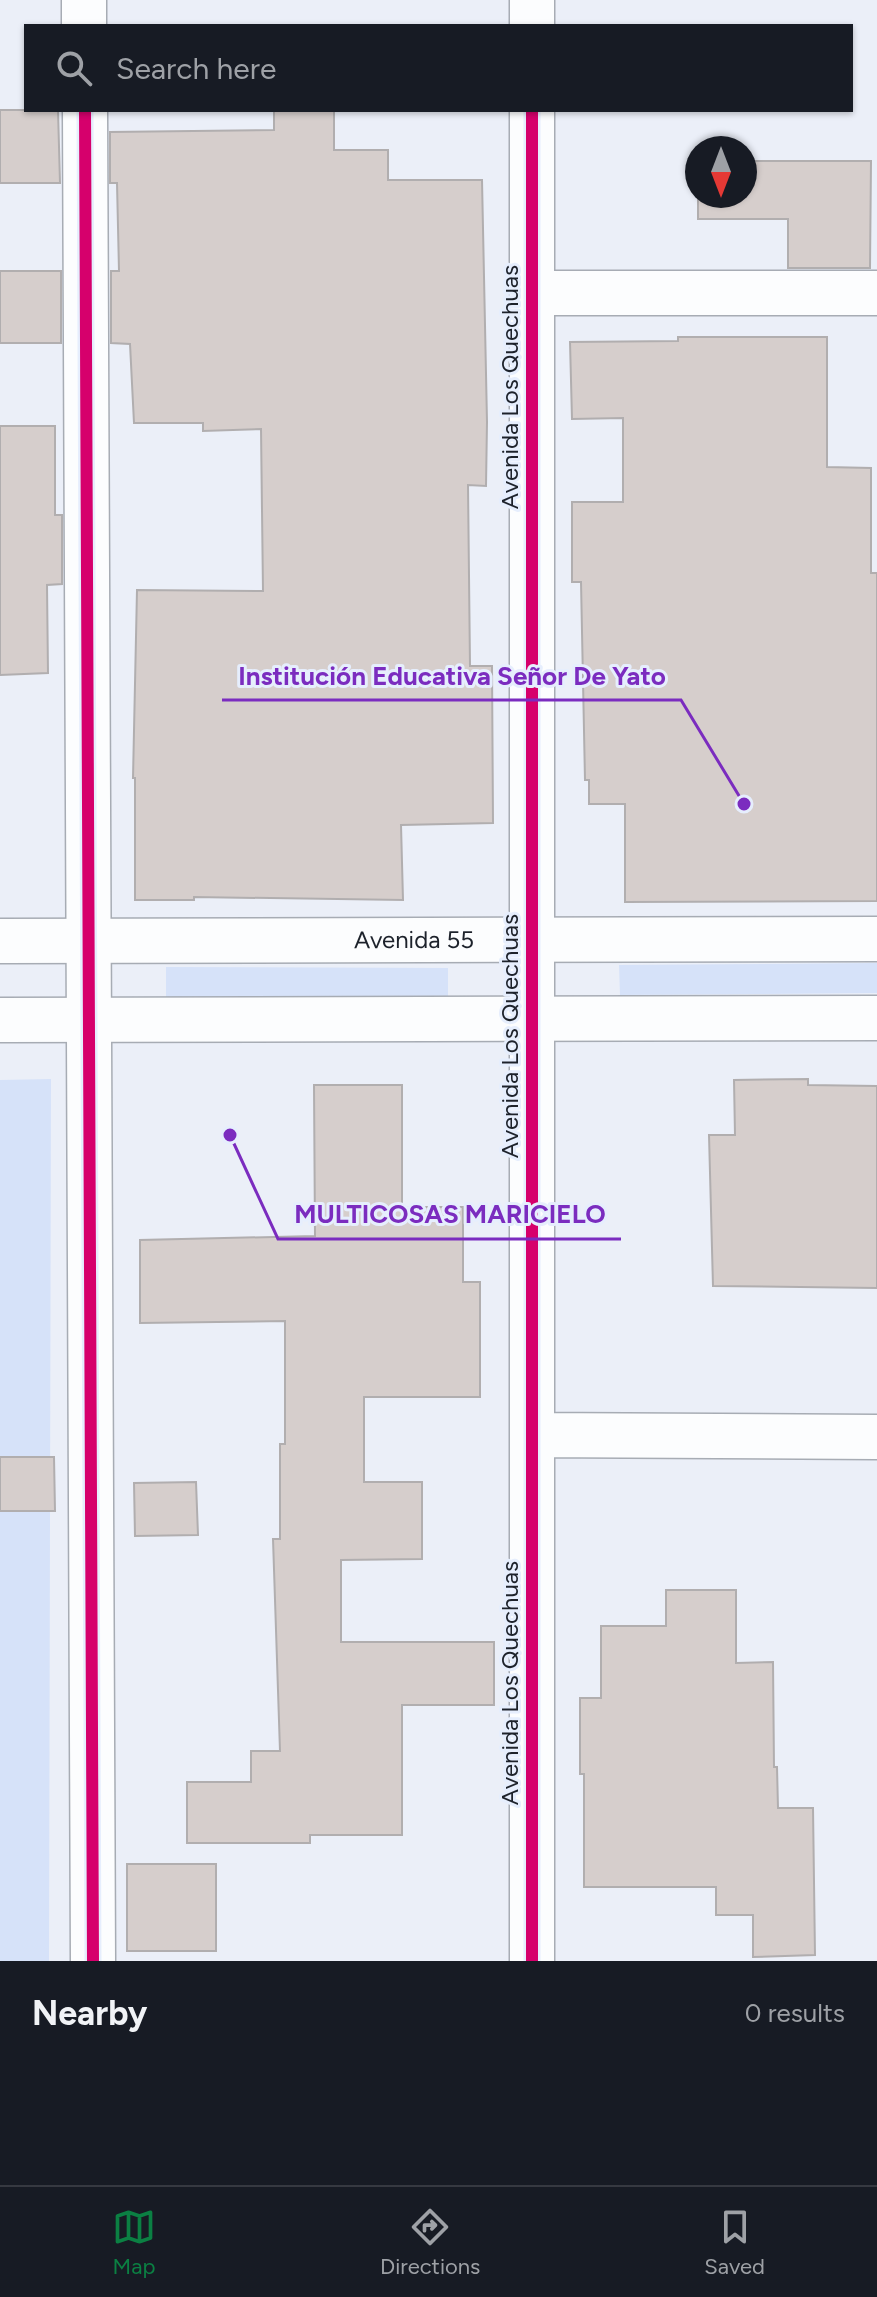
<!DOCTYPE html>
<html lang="en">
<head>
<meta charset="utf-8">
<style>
	body { margin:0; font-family:Figtree,sans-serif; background:#20242c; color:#f1f3f6 }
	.compass { position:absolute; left:685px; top:136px; width:72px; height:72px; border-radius:50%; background:#171b24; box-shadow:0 2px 6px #0004; rotate:180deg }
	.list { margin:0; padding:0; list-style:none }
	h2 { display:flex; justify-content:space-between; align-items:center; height:104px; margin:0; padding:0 32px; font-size:34px }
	h2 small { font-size:26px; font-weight:400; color:#9ea1a6 }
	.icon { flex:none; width:44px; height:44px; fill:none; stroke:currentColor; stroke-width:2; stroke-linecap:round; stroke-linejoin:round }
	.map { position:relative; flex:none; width:877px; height:1961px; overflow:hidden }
	.search { position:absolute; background:#171b24; box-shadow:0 2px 6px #0004; left:24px; right:24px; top:24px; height:88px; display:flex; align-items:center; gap:20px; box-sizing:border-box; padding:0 28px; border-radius:0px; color:#9ea1a6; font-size:30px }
	.sheet { height:224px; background:#171b24 }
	nav { display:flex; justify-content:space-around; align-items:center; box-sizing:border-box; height:112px; border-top:2px solid #363941; background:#171b24; font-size:22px; color:#9ea1a6 }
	nav a { display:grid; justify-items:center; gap:4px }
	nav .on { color:#0b8043 }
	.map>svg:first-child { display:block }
</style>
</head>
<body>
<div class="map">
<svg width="877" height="1961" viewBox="0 0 877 1961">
	<rect width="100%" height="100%" fill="#ebeff8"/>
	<!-- green -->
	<path fill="#d6e2f9" d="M 877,963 L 877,993 L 620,995 L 619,965 Z
		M 166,967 L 448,968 L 448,998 L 166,997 Z
		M 51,1079 L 49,1961 L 0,1961 L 0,1080 Z"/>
	<!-- building -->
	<path fill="#d6cecc" stroke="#b1aeaf" stroke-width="2" d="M 0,110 L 58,110 L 60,183 L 0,183 Z
		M 274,110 L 334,110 L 334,150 L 388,150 L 388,180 L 482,180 L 487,422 L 486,486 L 468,485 L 470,666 L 492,666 L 493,823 L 401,825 L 403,900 L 194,897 L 194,900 L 135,900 L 135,778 L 133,778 L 137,590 L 263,591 L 261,429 L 203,431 L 203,423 L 134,423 L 130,344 L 111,343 L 111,271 L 119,271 L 117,183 L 110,183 L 110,132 L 274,130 Z
		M 745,161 L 871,161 L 870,268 L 788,268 L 788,219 L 698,219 L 698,196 L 745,196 Z
		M 0,271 L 61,271 L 61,343 L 0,343 Z
		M 678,337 L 827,337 L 827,467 L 871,468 L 871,573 L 877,573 L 877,901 L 625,902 L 625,804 L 589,804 L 589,780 L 585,780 L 581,582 L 572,582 L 572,502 L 623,502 L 623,418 L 572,419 L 570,342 L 678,341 Z
		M 0,426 L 55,426 L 55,515 L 62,515 L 62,584 L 47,585 L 48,673 L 0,675 Z
		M 808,1079 L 808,1085 L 877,1086 L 877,1288 L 713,1286 L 709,1135 L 735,1135 L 734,1080 Z
		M 314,1085 L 402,1085 L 402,1207 L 463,1207 L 463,1282 L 480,1282 L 480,1397 L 364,1397 L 364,1482 L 422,1482 L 422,1559 L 341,1560 L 341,1642 L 494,1642 L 494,1705 L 402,1705 L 402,1835 L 310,1835 L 310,1843 L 187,1843 L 187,1782 L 251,1782 L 251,1751 L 280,1751 L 273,1539 L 280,1539 L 280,1444 L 285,1444 L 285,1321 L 140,1323 L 140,1240 L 315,1236 Z
		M 0,1457 L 54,1457 L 55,1511 L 0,1511 Z
		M 196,1482 L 198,1535 L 135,1536 L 134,1483 Z
		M 666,1590 L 736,1590 L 736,1663 L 773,1662 L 774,1767 L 777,1767 L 778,1808 L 813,1808 L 815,1955 L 753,1957 L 753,1915 L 716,1915 L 716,1887 L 584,1887 L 584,1774 L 580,1774 L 580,1698 L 601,1698 L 601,1626 L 666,1626 Z
		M 127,1864 L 216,1864 L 216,1951 L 127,1951 Z"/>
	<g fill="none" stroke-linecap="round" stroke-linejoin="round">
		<!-- street casing -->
		<g stroke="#a7acb4" stroke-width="47">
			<path id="street" d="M 84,0 L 84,26
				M 532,0 L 532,26
				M 85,110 L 93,1961
				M 532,110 L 532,1961
				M 532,293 L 877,293
				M 533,1435 L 877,1437"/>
		</g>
		<!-- secondary casing -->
		<g stroke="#a7acb4" stroke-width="47">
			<g id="secondary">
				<path id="s1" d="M 0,941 L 877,939"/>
				<path d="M 0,1020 L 877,1018"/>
			</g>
		</g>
		<!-- street -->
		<use href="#street" stroke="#fcfdfe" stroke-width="44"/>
		<!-- secondary -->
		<use href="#secondary" stroke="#fcfdfe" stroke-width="44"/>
		<!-- cycleway casing -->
		<g stroke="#e6eefd" stroke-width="17">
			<path id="cycleway" d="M 85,110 L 93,1961
				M 532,110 L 532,1961"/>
		</g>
		<!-- cycleway -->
		<use href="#cycleway" stroke="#d6006c" stroke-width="12"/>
	</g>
	<g text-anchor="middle" stroke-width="6" stroke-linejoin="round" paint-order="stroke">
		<!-- street labels -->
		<g font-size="24" fill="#1d222b" stroke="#e6eefd">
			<text transform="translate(510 387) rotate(-90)" y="8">Avenida Los Quechuas</text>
			<text dy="8" stroke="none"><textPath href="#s1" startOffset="414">Avenida 55</textPath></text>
			<text transform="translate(510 1036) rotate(-90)" y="8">Avenida Los Quechuas</text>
			<text transform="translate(510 1683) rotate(-90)" y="8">Avenida Los Quechuas</text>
		</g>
	</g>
	<!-- callouts -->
	<path fill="none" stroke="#7b2cbf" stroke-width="3" d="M744 804L681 700H222M230 1135L278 1239H621"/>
	<g fill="#7b2cbf" stroke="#e6eefd" stroke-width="3">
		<circle cx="744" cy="804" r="8"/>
		<circle cx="230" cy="1135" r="8"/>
	</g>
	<g font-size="26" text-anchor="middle" font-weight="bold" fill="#7b2cbf" stroke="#e6eefd" stroke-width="6" stroke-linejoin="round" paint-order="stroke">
		<text x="452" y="685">Institución Educativa Señor De Yato</text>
		<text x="450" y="1223">MULTICOSAS MARICIELO</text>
	</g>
</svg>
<svg class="compass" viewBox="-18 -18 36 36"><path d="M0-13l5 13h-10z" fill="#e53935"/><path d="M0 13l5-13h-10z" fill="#9ea1a6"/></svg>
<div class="search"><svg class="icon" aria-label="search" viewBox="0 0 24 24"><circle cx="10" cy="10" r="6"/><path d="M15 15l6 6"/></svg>Search here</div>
</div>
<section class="sheet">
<h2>Nearby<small>0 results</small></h2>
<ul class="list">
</ul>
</section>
<nav>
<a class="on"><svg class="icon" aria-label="map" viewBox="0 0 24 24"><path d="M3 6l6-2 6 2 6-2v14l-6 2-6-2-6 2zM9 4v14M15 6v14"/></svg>Map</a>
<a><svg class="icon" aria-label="directions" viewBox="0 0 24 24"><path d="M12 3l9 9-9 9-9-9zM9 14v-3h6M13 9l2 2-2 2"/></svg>Directions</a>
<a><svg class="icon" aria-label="saved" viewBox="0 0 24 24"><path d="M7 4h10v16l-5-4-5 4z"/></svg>Saved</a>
</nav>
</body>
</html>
